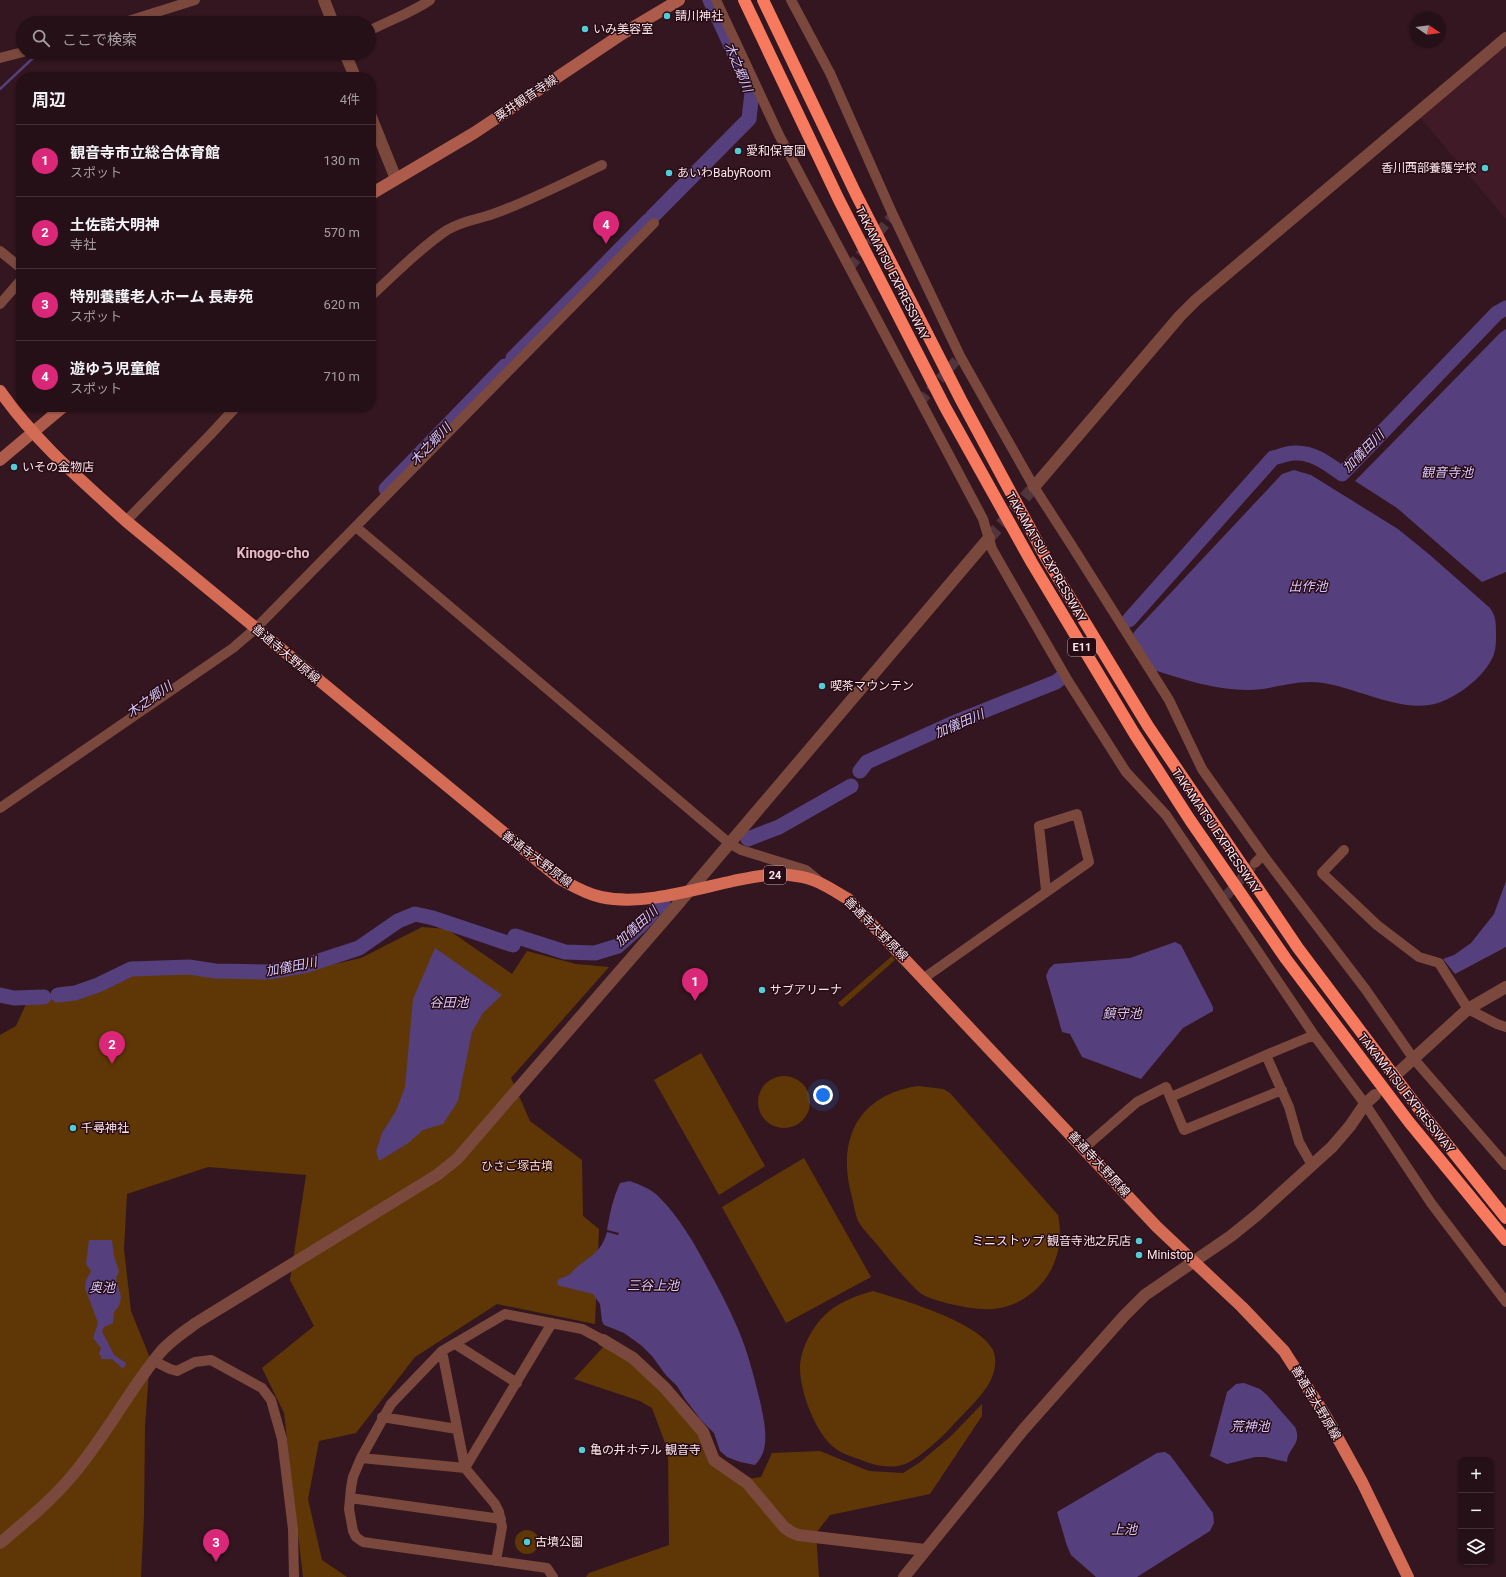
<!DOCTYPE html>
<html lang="ja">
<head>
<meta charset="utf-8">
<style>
	body { margin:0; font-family:Roboto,"Noto Sans JP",sans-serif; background:#2e1920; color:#f1f3f6 }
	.controls { position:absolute; right:12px; bottom:12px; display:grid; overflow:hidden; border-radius:8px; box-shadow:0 1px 3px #0004 }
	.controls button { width:36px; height:36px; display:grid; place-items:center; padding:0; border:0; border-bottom:1px solid #423036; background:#261017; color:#f1f3f6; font:20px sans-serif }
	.compass { position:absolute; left:1410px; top:12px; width:36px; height:36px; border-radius:50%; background:#261017; box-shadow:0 1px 3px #0004; rotate:103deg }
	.you { position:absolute; left:823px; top:1095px; width:14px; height:14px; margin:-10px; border:3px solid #fff; border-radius:50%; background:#1a73e8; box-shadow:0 0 0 6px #1a73e833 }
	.badge { display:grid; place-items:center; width:26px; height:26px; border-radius:50%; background:#db2777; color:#fff; font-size:13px; font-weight:700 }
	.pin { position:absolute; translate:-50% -33px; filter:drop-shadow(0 1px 2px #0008) }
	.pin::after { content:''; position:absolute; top:21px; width:14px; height:12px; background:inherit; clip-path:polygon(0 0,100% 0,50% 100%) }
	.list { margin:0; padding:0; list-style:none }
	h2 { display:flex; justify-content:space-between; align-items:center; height:52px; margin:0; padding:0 16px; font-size:17px }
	h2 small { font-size:13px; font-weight:400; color:#a49da1 }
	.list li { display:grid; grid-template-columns:26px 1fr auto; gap:12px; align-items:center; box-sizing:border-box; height:72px; padding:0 16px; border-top:1px solid #423036 }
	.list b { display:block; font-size:15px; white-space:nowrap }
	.list p { margin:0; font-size:13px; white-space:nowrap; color:#a49da1 }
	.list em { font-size:13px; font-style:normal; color:#a49da1 }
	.icon { flex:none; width:22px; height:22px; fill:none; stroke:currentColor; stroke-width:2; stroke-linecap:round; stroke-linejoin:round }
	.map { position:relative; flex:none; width:1506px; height:1577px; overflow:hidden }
	.search { position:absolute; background:#261017; box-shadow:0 1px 3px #0004; left:16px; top:16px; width:360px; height:44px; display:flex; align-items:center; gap:10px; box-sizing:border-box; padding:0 14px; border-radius:22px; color:#a49da1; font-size:15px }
	.panel { position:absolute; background:#261017; box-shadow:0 1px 3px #0004; left:16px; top:72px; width:360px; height:340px; border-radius:16px }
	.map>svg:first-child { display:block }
</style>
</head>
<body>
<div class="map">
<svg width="1506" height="1577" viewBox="0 0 1506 1577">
	<rect width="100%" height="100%" fill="#33161f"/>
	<!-- built -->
	<path fill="#401b27" d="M 1506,44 L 1506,219 L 1420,117 Z"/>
	<!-- green -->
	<path fill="#5f3706" d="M 422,927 L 447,929 L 512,974 L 527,951 L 576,964 L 609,967 L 511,1078 L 530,1121 L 582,1160 L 583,1216 L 599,1229 L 595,1324 L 497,1304 L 415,1357 L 356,1433 L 319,1441 L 308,1499 L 322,1560 L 347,1577 L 303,1577 L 284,1413 L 262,1368 L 314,1326 L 290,1280 L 306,1175 L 208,1167 L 127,1194 L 124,1249 L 131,1311 L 150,1358 L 145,1426 L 144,1515 L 141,1577 L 0,1577 L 0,1035 L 16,1026 L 27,1002 L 93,990 L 127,976 L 170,972 L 274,978 L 361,958 Z
		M 892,956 L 895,960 L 842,1007 L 838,1003 Z
		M 701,1053 L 765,1166 L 719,1195 L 654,1080 Z
		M758 1102a26 26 0 1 1 52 0a26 26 0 1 1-52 0Z
		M 918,1086 L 943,1089 L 950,1093 L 1058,1215 C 1064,1243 1056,1273 1033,1292 C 1006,1314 982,1311 950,1304 C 940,1301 928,1299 919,1292 C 906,1280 890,1261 879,1247 C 873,1239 863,1230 858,1221 C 855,1214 854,1205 852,1197 C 836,1141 857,1095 918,1086 Z
		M 804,1158 L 871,1277 L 786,1323 L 722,1207 Z
		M 873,1291 C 903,1300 979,1322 993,1350 C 997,1358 995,1370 992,1377 C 987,1392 963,1414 952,1426 C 944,1436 917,1460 905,1464 C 890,1469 876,1466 861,1460 C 853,1457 843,1454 836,1449 C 816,1435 800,1392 800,1368 C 800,1351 811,1329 823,1317 C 836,1303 855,1296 873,1291 Z
		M 605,1345 L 630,1362 L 659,1387 L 697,1431 L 712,1464 L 742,1480 L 761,1477 L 772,1453 L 820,1451 L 869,1471 L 903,1473 L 919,1463 L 950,1437 L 982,1404 L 982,1416 L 930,1494 L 830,1515 L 816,1533 L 819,1577 L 586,1577 L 589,1573 L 669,1545 L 668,1451 L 652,1408 L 640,1401 L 574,1379 Z
		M515 1542a12 12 0 1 1 24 0a12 12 0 1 1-24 0Z"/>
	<!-- water -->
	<path fill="#553f7c" d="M 1506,329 L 1506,572 L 1482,582 L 1397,508 L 1355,481 L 1500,333 Z
		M 1294,470 L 1311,475 L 1398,529 L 1430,555 L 1490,608 C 1496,616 1496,623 1496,634 C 1496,641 1496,648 1494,654 C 1486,677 1452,702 1429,705 C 1396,710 1356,688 1323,683 C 1294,679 1275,690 1248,690 C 1215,690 1185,680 1154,670 L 1133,635 L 1134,632 L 1282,474 Z
		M 1506,881 L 1506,947 L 1455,974 L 1443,959 L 1454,955 L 1471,943 L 1494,914 Z
		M 1175,942 L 1181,945 L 1213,1007 L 1213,1011 L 1183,1028 L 1141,1079 L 1082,1057 L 1070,1034 L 1062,1032 L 1046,976 L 1049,969 L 1054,964 L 1130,958 Z
		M 435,948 L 502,995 L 483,1013 L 472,1032 L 458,1101 L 443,1124 L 423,1130 L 407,1144 L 379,1161 L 376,1151 L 382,1133 L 396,1111 L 405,1087 L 413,999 Z
		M 630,1181 C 640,1185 652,1189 659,1197 C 680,1218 694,1243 708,1269 C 719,1289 729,1308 738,1329 C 748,1352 754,1377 760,1401 C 764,1421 772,1449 755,1465 L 740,1462 L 727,1457 L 720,1451 L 714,1433 L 701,1420 L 685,1399 L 677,1386 L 665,1374 L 652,1356 L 642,1346 L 624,1333 L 604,1325 L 602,1321 L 600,1304 L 593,1294 L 557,1285 L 558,1280 C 562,1277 565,1277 569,1275 C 572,1273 573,1270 576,1268 C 591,1255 601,1253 607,1232 L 618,1235 L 619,1233 L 607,1230 C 610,1213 613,1198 620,1183 Z
		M 89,1240 L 112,1240 L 114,1256 L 119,1271 L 116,1278 L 121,1297 L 119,1306 L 114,1312 L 113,1323 L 104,1327 L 102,1331 L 114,1355 L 126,1363 L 123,1369 L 112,1359 L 102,1359 L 99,1354 L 101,1348 L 93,1338 L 98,1323 L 85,1288 L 86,1280 L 91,1271 L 86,1264 Z
		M 1244,1383 L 1260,1389 L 1267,1395 L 1295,1427 C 1303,1445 1287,1448 1287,1462 L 1265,1457 L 1255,1457 L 1227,1464 L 1210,1456 L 1227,1392 L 1236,1384 Z
		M 1165,1452 L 1170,1455 L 1213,1513 L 1214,1523 L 1210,1531 L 1137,1577 L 1096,1577 L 1071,1555 L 1067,1546 L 1057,1512 L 1157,1453 Z"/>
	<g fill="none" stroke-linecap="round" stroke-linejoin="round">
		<!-- stream -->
		<path stroke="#553f7c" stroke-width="2.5" d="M 250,23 L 263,23
			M 0,89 L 32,59 L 54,53"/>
		<!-- river -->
		<path stroke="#553f7c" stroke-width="15" d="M 652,217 L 749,119 L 752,92 L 710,0
			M 513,358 L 648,221
			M 386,489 L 505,366
			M 1129,620 L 1273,458 C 1279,457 1287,453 1294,453 C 1313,452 1327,463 1342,474 L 1497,313 L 1506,308
			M 860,771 L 867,762 L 951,724 L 1056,682 L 1061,678
			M 748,839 L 779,827 L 851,786
			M 515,936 L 565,952 L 595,953 L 618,946 L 639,927 L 663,902
			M 0,995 L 14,998 L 44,997
			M 58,995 L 75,993 L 98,985 L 131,969 L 189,967 L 215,971 L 269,972 L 307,965 L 359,948 L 398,921 L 415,914 L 433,918 L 513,945"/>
		<!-- minor-tunnel -->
		<path stroke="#51353d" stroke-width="10" stroke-dasharray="10 5" stroke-linecap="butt" d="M 850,267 L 893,215
			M 920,402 L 960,356
			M 1226,896 L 1255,863"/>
		<!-- tertiary-tunnel -->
		<path stroke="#51353d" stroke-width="12" stroke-dasharray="12 6" stroke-linecap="butt" d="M 989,538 L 1034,487"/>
		<!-- minor -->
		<path stroke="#7a483c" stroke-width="10" d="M 716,0 L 779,135 L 983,519 L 992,549 L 1068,681 L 1126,772 L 1166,815 L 1314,1035 L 1365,1104 L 1431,1203 L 1506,1302
			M 791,0 L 830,73 L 893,215 L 960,356 L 1034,487 L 1072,546 L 1169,700 L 1202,769 L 1263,855 L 1366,990 L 1413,1058 L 1506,1165
			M 122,23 L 195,0
			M 369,31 C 390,20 411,13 430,0
			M 0,58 L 23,52
			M 0,251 L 21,268
			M 371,296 C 395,274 420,248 447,230 C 464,220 476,220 493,214 C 530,201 566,182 602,165
			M 0,304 L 21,280
			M 126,521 L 210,435 L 236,407
			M 356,527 L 729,843 L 741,850 L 806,870 L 818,880
			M 0,808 L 233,648 L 256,628 L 654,223
			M 1344,850 L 1322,873 L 1377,925 L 1419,957 L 1439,963 L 1468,1009 L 1497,1024 L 1506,1027
			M 1255,863 L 1263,855
			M 924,978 L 1089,862 L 1077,814 L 1039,826 L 1046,890
			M 1266,1055 L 1289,1107 L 1299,1142 L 1312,1165
			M 1171,1097 L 1266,1055 L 1314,1035
			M 1084,1148 L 1137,1102 L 1166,1087 L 1184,1130 L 1282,1090
			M 455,1344 L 517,1383
			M 442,1351 L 465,1468 L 495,1504 L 499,1512 L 502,1527 L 496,1561
			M 154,1361 L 170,1369 L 177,1371 L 195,1362 L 211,1360 L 262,1388 L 271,1400 L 282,1439 L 293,1529 L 294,1577
			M 382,1417 L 457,1429
			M 361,1458 L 465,1468 L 552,1323
			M 350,1498 L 501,1519
			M 553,1577 L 547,1568 L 363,1542 L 356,1537 L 353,1531 L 349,1509 L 351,1488 L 353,1477 L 361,1458 L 391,1404 L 442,1351 L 505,1314 L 582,1329 L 603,1340"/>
		<!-- tertiary -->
		<path stroke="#7a483c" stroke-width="12" d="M 324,0 L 333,23
			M 345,53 L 355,77
			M 371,117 L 396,179
			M 1034,487 L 1180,316 L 1196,300 L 1506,38
			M 1400,1071 L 1468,1009 L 1506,987
			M 603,1340 L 633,1358 L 665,1388 L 703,1432 L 714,1460 L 747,1483 L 784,1527 L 791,1532 L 798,1535 L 925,1550
			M 0,1543 C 25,1522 50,1502 71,1477 C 104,1439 127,1393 159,1354 C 169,1341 184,1332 196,1323 L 437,1175 L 457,1159 L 673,910 L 989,538
			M 904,1577 L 1023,1430 L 1124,1316 L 1145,1295 L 1231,1236 L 1257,1215 L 1332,1147 L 1350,1126 L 1365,1104 L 1375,1095"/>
		<!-- secondary -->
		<path stroke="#ad5c4b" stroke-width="12" d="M 371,194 L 474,133 L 622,34 L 679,0
			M 0,460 L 63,407"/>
		<!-- primary -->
		<path stroke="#d46b55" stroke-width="12" d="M 0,391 C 34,440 82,481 126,521 L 560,879 C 573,886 586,894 601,897 C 642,906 692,890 733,881 C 753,877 775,872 796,876 C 816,878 831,889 848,899 L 1157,1227 L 1242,1307 L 1284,1351 L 1325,1415 L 1362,1482 L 1408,1577"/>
		<!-- motorway -->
		<path stroke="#f7795e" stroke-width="12" d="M 744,0 L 839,200 L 945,407 L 1032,563 L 1134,733 L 1190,820 L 1286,959 L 1409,1122 L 1506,1240
			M 763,0 L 856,194 L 961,400 L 1046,558 L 1148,726 L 1298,948 L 1422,1113 L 1506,1218"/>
	</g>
	<!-- markers -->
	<g fill="#52ccd6" stroke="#280c15" stroke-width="1.5">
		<circle cx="667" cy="16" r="4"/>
		<circle cx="585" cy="29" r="4"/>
		<circle cx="738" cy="151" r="4"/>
		<circle cx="1485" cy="168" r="4"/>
		<circle cx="669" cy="173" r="4"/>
		<circle cx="14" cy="467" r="4"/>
		<circle cx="822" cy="686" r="4"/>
		<circle cx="762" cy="990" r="4"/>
		<circle cx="73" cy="1128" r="4"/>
		<circle cx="1139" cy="1241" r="4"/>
		<circle cx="1139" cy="1255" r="4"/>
		<circle cx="582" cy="1450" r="4"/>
		<circle cx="527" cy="1542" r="4"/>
	</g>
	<g text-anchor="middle" stroke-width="3" stroke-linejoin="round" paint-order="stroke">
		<!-- shield labels -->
		<g fill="#280c15" stroke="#bba4aa" stroke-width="1">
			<rect x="1068" y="638" width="28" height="18" rx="3"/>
			<rect x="764" y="866" width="22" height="18" rx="3"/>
		</g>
		<g font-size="11" font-weight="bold" fill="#fae5ea">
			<text x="1082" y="651">E11</text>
			<text x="775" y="879">24</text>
		</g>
		<!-- poi labels -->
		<g font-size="12" fill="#fae5ea" stroke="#280c15" text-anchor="start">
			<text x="675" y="20">請川神社</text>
			<text x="593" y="33">いみ美容室</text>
			<text x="746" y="155">愛和保育園</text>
			<text x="1477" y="172" text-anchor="end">香川西部養護学校</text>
			<text x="677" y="177">あいわBabyRoom</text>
			<text x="22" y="471">いその金物店</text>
			<text x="830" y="690">喫茶マウンテン</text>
			<text x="770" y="994">サブアリーナ</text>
			<text x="81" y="1132">千尋神社</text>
			<text x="1131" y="1245" text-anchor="end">ミニストップ 観音寺池之尻店</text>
			<text x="1147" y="1259">Ministop</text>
			<text x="590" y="1454">亀の井ホテル 観音寺</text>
			<text x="535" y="1546">古墳公園</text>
		</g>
		<!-- street labels -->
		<g font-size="12" fill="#fae5ea" stroke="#280c15">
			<text transform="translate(526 98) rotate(-34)" y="4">粟井観音寺線</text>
			<text transform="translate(892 273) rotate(63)" y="4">TAKAMATSU EXPRESSWAY</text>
			<text transform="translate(1046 557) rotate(60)" y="4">TAKAMATSU EXPRESSWAY</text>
			<text transform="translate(286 654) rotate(40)" y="4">善通寺大野原線</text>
			<text transform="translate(1216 831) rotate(56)" y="4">TAKAMATSU EXPRESSWAY</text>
			<text transform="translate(537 859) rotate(37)" y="4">善通寺大野原線</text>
			<text transform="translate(876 929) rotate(45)" y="4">善通寺大野原線</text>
			<text transform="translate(1406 1093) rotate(52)" y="4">TAKAMATSU EXPRESSWAY</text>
			<text transform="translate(1099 1164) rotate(47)" y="4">善通寺大野原線</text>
			<text transform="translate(1316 1403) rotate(59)" y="4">善通寺大野原線</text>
		</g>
		<!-- park labels -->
		<g font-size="12" fill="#f5d6b9" stroke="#280c15">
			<text x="517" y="1170">ひさご塚古墳</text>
		</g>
		<!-- water labels -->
		<g font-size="13" font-style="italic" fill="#d6c6fd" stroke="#280c15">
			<text transform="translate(739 67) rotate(68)" y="5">木之郷川</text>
			<text transform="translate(430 444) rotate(-46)" y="5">木之郷川</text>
			<text transform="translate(1363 451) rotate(-45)" y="5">加儀田川</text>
			<text x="1447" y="477">観音寺池</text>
			<text x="1308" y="591">出作池</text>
			<text transform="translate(149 699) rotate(-35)" y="5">木之郷川</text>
			<text transform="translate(959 723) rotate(-23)" y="5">加儀田川</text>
			<text transform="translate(636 926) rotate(-42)" y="5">加儀田川</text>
			<text transform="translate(291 966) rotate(-11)" y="5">加儀田川</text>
			<text x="449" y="1007">谷田池</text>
			<text x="1122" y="1018">鎮守池</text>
			<text x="653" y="1290">三谷上池</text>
			<text x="102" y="1292">奥池</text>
			<text x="1250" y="1431">荒神池</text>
			<text x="1124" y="1534">上池</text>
		</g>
		<!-- quarter labels -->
		<g font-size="14" font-weight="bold" fill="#e5bcc6" stroke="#280c15">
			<text x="273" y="558">Kinogo-cho</text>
		</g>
	</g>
</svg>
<div class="controls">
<button>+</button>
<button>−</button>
<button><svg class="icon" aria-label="layers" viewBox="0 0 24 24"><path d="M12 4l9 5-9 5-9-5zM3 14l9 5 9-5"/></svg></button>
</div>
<svg class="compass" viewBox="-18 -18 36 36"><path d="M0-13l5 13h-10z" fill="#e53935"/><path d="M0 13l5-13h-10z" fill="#a49da1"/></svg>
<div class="you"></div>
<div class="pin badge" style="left:695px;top:1001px">1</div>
<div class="pin badge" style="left:112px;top:1064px">2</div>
<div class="pin badge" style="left:216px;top:1562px">3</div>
<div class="pin badge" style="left:606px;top:244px">4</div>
<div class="search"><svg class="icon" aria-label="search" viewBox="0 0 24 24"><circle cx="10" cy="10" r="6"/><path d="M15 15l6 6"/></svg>ここで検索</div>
<section class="panel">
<h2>周辺<small>4件</small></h2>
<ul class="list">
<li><span class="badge">1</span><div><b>観音寺市立総合体育館</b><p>スポット</p></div><em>130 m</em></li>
<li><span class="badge">2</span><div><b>土佐諾大明神</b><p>寺社</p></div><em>570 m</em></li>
<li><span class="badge">3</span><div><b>特別養護老人ホーム 長寿苑</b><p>スポット</p></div><em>620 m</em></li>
<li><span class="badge">4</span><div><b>遊ゆう児童館</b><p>スポット</p></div><em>710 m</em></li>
</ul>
</section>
</div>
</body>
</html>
